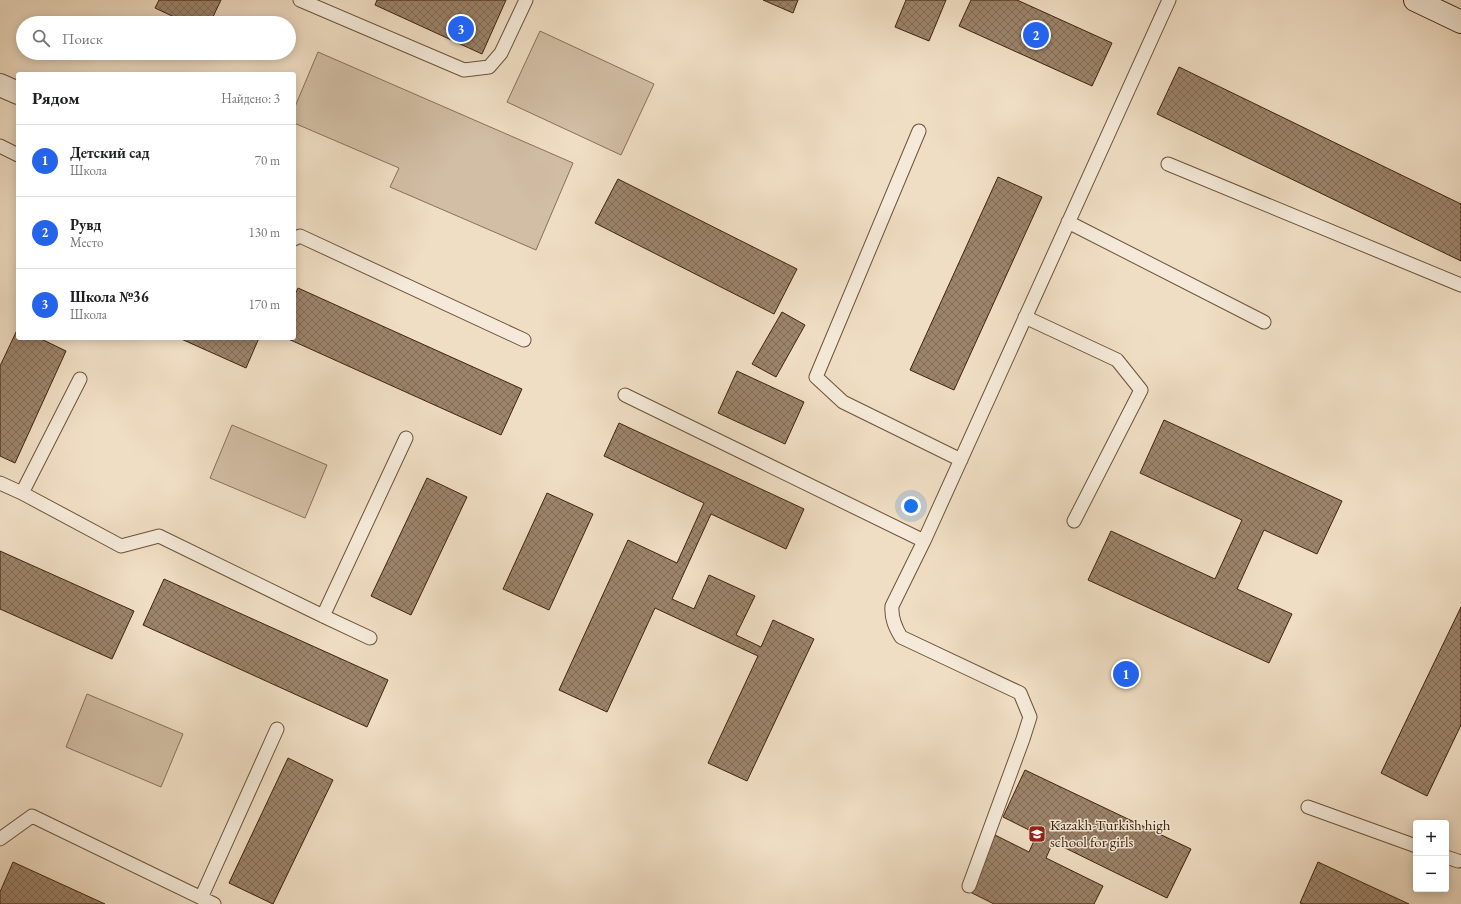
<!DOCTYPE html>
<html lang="ru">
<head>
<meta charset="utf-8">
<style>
	body { margin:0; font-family:"EB Garamond",serif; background:#f2f2f2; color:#202124 }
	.controls { position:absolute; right:12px; bottom:12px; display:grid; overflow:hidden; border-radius:4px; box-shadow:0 2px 10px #0003 }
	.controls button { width:36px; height:36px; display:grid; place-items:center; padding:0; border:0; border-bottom:1px solid #e0e0e0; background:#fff; color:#202124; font:20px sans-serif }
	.you { position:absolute; left:911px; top:506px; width:14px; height:14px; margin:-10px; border:3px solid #fff; border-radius:50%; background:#1a73e8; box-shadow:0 0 0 6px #1a73e833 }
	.badge { display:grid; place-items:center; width:26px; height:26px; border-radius:50%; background:#2563eb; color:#fff; font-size:13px; font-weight:700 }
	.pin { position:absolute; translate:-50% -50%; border:2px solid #fff; box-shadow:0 1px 4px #0006 }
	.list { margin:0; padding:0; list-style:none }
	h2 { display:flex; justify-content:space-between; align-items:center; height:52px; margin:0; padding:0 16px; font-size:17px }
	h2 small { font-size:13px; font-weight:400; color:#757577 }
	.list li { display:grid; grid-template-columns:26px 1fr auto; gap:12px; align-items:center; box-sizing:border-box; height:72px; padding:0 16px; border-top:1px solid #e0e0e0 }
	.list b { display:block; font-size:15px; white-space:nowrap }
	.list p { margin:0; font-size:13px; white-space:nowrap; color:#757577 }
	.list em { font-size:13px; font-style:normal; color:#757577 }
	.icon { flex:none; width:22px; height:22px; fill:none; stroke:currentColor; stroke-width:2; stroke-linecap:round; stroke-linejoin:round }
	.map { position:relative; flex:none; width:1461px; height:904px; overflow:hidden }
	.search { position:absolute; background:#fff; box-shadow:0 2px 10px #0003; left:16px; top:16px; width:280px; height:44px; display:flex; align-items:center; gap:10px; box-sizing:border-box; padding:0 14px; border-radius:22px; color:#757577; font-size:15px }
	.panel { position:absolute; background:#fff; box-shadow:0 2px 10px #0003; left:16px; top:72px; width:280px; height:268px; border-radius:4px }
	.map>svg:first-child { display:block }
</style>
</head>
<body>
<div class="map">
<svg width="1461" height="904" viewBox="0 0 1461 904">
	<defs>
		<pattern id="building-cross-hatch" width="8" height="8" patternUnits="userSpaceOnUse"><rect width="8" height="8" fill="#9c846b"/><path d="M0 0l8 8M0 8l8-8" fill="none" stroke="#816c56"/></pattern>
	</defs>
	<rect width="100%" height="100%" fill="#f0dec4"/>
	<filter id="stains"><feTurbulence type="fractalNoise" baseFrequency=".005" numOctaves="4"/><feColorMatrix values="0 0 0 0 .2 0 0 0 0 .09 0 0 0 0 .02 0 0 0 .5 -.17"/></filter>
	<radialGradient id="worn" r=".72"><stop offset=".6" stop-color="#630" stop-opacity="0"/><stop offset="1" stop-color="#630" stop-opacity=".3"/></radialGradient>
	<!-- green -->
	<path fill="#d2bea5" stroke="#897058" d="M 540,31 L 654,84 L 621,155 L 507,102 Z
		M 318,52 L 573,163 L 536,250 L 390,187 L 399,168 L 294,123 L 294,109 Z
		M 232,425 L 327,465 L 305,518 L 210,478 Z
		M 87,694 L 183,734 L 161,787 L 66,747 Z"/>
	<!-- building -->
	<path fill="url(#building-cross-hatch)" stroke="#40230b" d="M 159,0 L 221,0 L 210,23 L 187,23 L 155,8 Z
		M 377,0 L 506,0 L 482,54 L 375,5 Z
		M 763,0 L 798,0 L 793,13 Z
		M 906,0 L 946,0 L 929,41 L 895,27 Z
		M 971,0 L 1017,0 L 1112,43 L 1092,86 L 959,26 Z
		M 1179,67 L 1461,204 L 1461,261 L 1157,114 Z
		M 998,177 L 1042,197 L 954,390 L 910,370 Z
		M 618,179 L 797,269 L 774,314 L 595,223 Z
		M 298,288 L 522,389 L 501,435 L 286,338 L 294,338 L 294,297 Z
		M 782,312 L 805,325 L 776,377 L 752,364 Z
		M 18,328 L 18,338 L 39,338 L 66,351 L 15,463 L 0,456 L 0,366 Z
		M 179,338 L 259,338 L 246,368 Z
		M 737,371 L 804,402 L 785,444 L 718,413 Z
		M 1164,420 L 1342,501 L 1317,554 L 1264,530 L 1237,589 L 1292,614 L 1269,663 L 1088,580 L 1111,531 L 1215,579 L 1242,520 L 1140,473 Z
		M 619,423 L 804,509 L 786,549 L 711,514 L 672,599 L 694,609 L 709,575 L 755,596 L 736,635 L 761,647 L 773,620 L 814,639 L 747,781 L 708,763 L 758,656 L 655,608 L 607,712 L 559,690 L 628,540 L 677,563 L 704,503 L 604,456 Z
		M 427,478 L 467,497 L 411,615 L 371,596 Z
		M 547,493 L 593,514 L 549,610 L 503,589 Z
		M 0,551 L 134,611 L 112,659 L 0,609 Z
		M 164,579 L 388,680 L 367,727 L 143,625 Z
		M 1461,607 L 1461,725 L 1427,796 L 1381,773 Z
		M 288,758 L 333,780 L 273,904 L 229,883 Z
		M 1025,770 L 1191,849 L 1167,898 L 1053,842 L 1046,858 L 1103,886 L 1094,904 L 994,904 L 968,891 L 995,835 L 1029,852 L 1037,834 L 1003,817 Z
		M 13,862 L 105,904 L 0,904 L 0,892 Z
		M 1318,862 L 1409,904 L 1303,904 L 1300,903 Z"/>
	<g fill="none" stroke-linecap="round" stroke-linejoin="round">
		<!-- service casing -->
		<g stroke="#6c5239" stroke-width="15">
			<path id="service" d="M 300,0 L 464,70 L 489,67 L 501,53 L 526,0
				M 919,131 L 816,377 L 843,402 L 961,460
				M 0,146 L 18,155
				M 1168,164 L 1461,285
				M 1068,222 L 1264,322
				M 294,239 L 300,236 L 524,340
				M 1025,317 L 1117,360 L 1141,390 L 1074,521
				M 625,395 L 924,541
				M 0,483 L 22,493 L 121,546 L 159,536 L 323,616 L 370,638
				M 22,493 L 80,379
				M 323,616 L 406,438
				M 1308,807 L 1416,846
				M 0,839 L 32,816 L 214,904
				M 1446,857 L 1458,861
				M 969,886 L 1023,739 L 1030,717 L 1020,693 L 901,637 C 895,627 891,618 892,606 L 924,541 L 1169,0
				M 201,898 L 277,729"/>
		</g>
		<!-- minor casing -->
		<g stroke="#6c5239" stroke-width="24">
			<path id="minor" d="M 0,85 L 18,93"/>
		</g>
		<!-- secondary casing -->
		<g stroke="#40230b" stroke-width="24">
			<path id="secondary" d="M 1415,0 L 1461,22"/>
		</g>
		<!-- service -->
		<use href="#service" stroke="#f5ead9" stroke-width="13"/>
		<!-- minor -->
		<use href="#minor" stroke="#f5ead9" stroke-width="22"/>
		<!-- secondary -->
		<use href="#secondary" stroke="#f5ead9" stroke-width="22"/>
	</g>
	<!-- icons -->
	<defs>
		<g id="school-square" transform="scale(0.9)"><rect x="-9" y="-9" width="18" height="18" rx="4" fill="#8f2418" stroke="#f5ead9"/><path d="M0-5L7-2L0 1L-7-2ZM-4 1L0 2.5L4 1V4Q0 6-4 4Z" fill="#fff"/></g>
	</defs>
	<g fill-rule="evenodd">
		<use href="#school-square" x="1037" y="834"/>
	</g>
	<g text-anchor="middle" stroke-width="3" stroke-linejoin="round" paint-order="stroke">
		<!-- poi labels -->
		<g font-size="15" fill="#40230b" stroke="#f5ead9" text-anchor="start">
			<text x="1050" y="830">Kazakh-Turkish high<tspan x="1050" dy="17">school for girls</tspan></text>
		</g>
	</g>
	<rect width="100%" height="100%" filter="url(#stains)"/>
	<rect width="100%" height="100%" fill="url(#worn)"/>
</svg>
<div class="controls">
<button>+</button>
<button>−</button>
</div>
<div class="you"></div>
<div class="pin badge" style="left:1126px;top:674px">1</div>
<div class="pin badge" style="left:1036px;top:35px">2</div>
<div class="pin badge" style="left:461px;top:29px">3</div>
<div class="search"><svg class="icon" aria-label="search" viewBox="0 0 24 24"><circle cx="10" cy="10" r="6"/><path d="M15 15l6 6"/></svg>Поиск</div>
<section class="panel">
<h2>Рядом<small>Найдено: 3</small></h2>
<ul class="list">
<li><span class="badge">1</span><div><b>Детский сад</b><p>Школа</p></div><em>70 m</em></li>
<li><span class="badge">2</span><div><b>Рувд</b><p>Место</p></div><em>130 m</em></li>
<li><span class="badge">3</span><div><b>Школа №36</b><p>Школа</p></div><em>170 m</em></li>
</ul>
</section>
</div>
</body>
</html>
